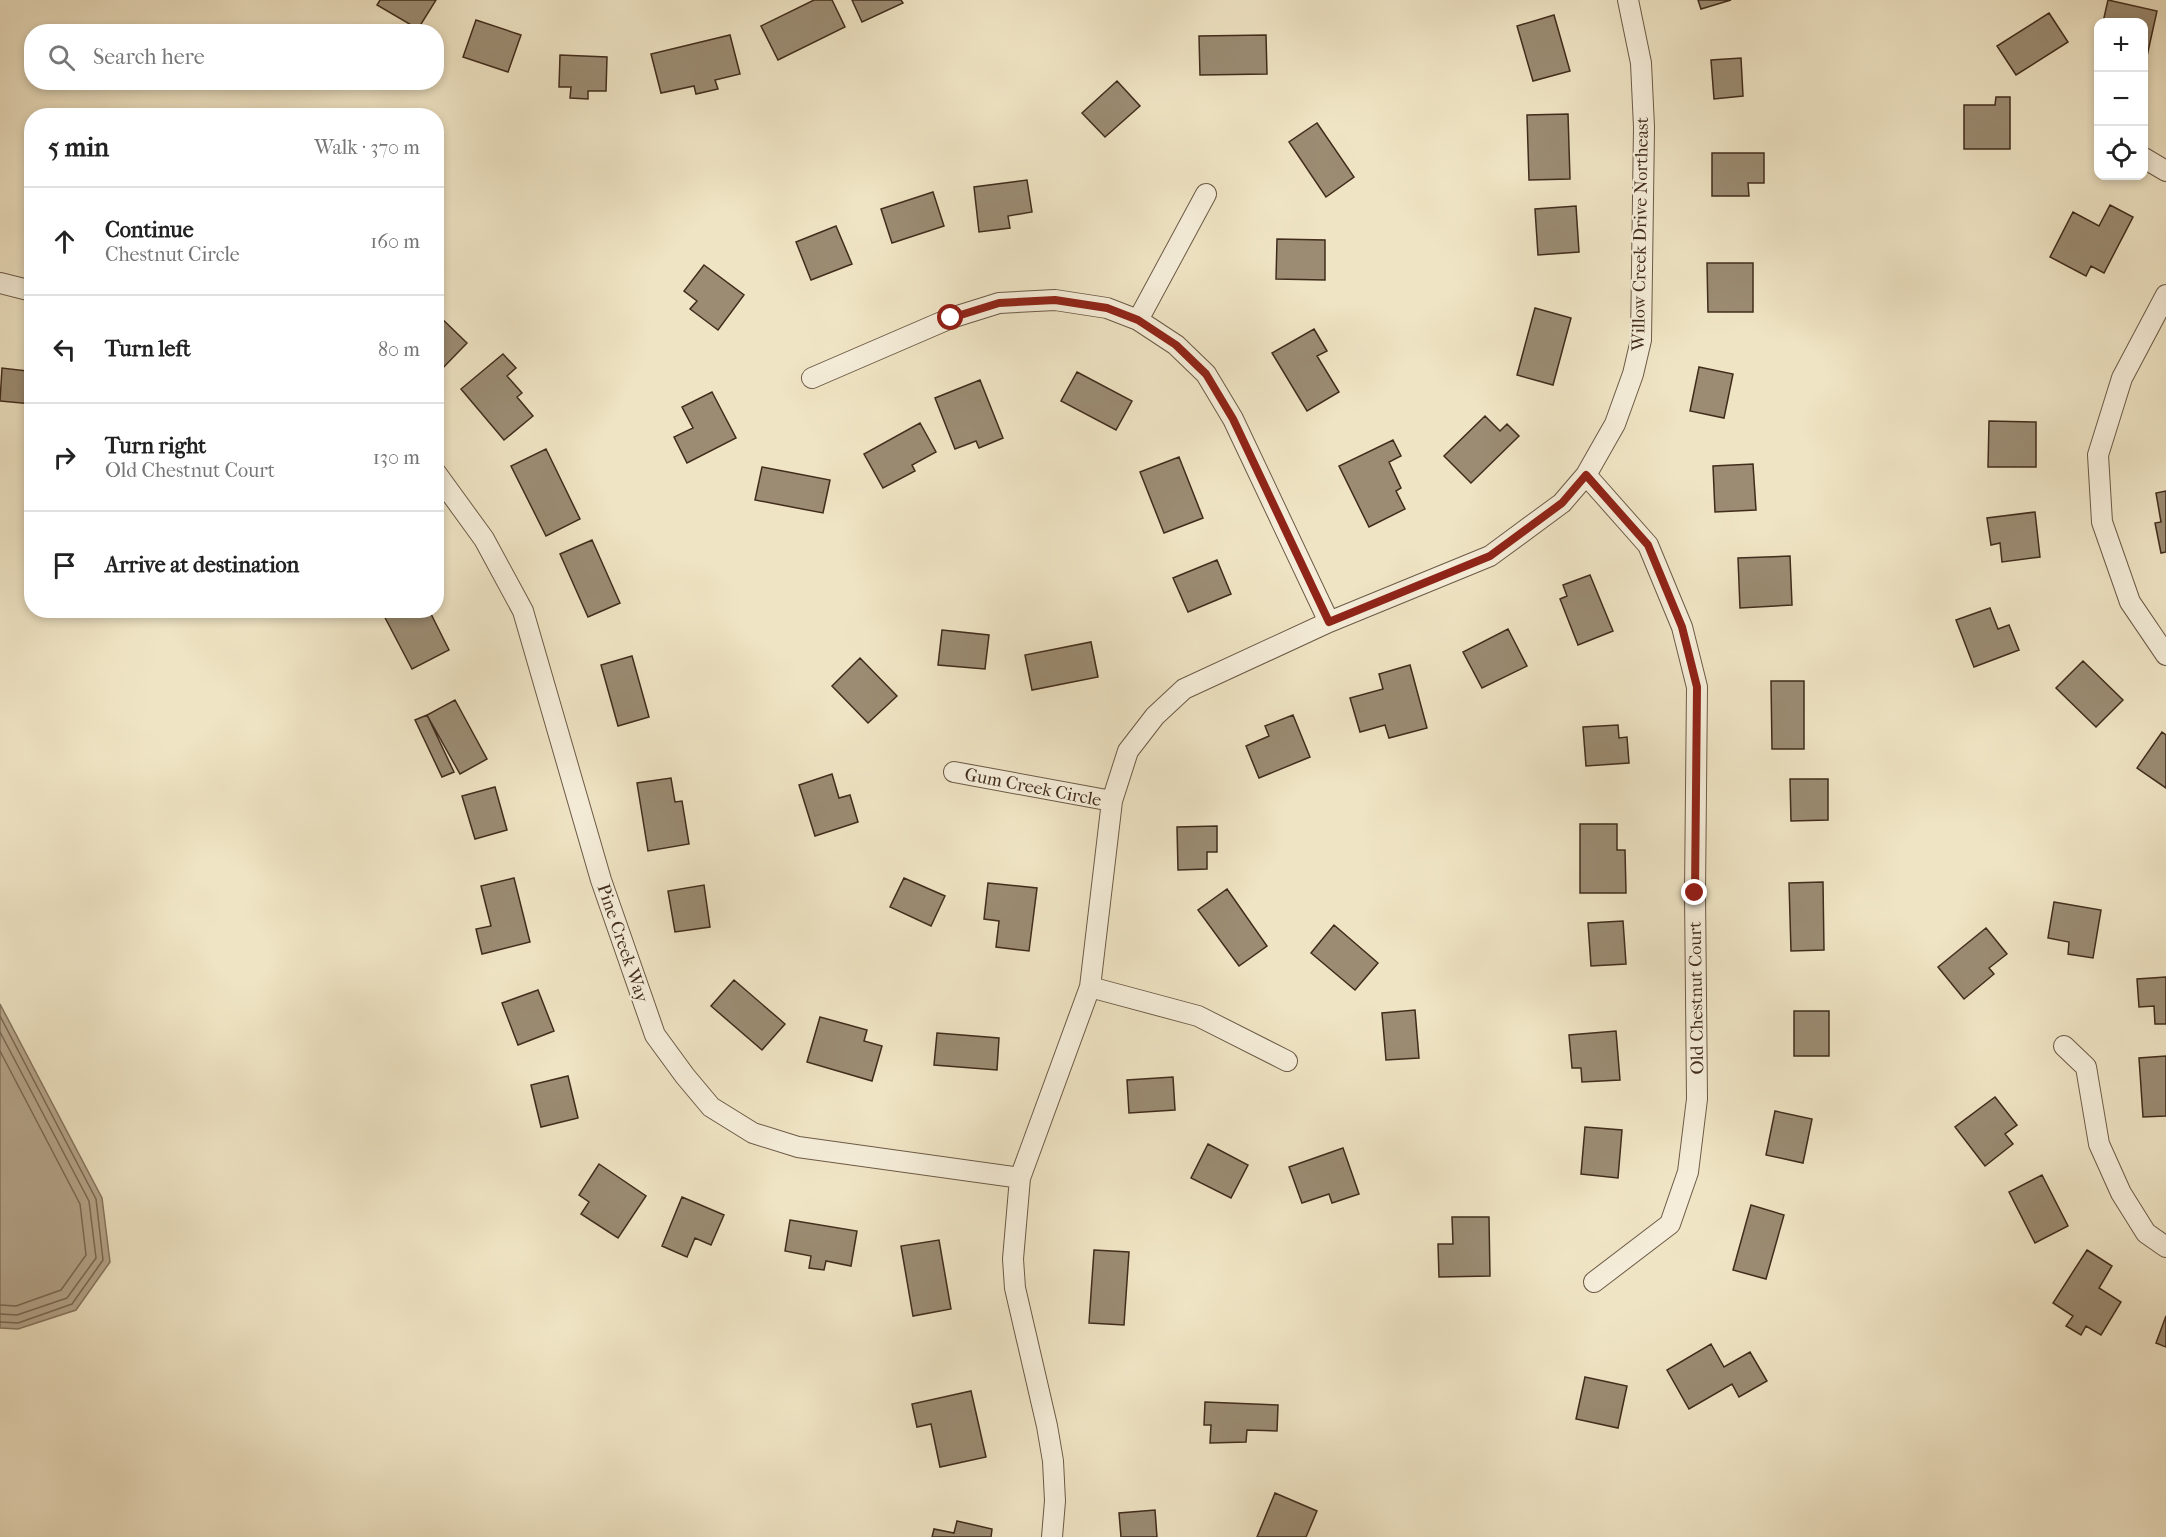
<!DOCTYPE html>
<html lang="en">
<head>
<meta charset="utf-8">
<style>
	body { margin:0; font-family:"IM FELL French Canon",serif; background:#f2f2f2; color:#222 }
	.controls { position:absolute; right:18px; top:18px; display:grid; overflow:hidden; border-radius:12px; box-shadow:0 3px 9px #0003 }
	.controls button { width:54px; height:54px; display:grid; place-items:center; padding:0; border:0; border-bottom:2px solid #e0e0e0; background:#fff; color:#222; font:30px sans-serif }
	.stop { position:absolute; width:18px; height:18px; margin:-14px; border:4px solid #8f2418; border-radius:50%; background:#fff }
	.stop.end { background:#8f2418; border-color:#fff; box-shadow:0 2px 6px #0008 }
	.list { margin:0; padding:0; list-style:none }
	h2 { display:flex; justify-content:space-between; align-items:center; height:78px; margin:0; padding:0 24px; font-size:26px }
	h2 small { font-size:20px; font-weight:400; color:#767676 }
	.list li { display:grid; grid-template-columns:39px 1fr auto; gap:18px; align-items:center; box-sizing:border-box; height:108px; padding:0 24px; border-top:2px solid #e0e0e0 }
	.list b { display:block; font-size:22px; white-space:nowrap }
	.list p { margin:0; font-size:20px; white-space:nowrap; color:#767676 }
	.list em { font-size:20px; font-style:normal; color:#767676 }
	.icon { flex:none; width:33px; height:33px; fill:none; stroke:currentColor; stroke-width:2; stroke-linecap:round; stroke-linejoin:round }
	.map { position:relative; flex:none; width:2166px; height:1537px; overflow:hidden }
	.search { position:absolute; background:#fff; box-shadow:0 3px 9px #0003; left:24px; top:24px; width:420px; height:66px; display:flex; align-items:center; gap:15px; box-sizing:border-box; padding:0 21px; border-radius:24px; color:#767676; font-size:22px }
	.panel { position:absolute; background:#fff; box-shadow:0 3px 9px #0003; left:24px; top:108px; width:420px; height:510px; border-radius:24px }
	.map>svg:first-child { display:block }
</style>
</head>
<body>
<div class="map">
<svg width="2166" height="1537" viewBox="0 0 2166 1537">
	<rect width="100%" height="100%" fill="#efe4c4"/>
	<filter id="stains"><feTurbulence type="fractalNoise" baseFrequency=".00333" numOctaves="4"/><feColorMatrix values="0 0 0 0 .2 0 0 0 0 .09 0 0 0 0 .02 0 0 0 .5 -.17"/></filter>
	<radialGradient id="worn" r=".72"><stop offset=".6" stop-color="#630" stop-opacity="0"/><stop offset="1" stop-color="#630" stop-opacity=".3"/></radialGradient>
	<!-- water -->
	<path fill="#b4a58b" stroke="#86755f" stroke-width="1.5" d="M 0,1004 L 102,1198 L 110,1262 L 76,1310 L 18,1329 L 0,1328 Z"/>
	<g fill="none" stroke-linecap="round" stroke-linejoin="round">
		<!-- shore -->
		<path stroke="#7a6854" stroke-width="1.5" d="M 0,1016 L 96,1199 L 103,1260 L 72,1304 L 18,1323 L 0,1322
			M 0,1032 L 89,1201 L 96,1258 L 67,1298 L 17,1315 L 0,1314
			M 0,1051 L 80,1204 L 86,1255 L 61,1290 L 16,1306 L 0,1305"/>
	</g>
	<!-- building -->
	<path fill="#9b8c73" stroke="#412c1c" stroke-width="1.5" d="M 380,0 L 436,0 L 418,29 L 377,5 Z
		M 814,0 L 832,0 L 845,27 L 778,60 L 761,26 Z
		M 852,0 L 901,0 L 903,3 L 862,22 Z
		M 1698,0 L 1731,0 L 1701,9 Z
		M 2108,0 L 2157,11 L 2147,56 L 2144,55 L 2144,22 L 2103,22 Z
		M 2049,13 L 2068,42 L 2016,75 L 1997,46 Z
		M 1554,15 L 1570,71 L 1533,81 L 1517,26 Z
		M 476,20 L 521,35 L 508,72 L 463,57 Z
		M 730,35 L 740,74 L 715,80 L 718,89 L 696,94 L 694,86 L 661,93 L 651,54 Z
		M 1266,35 L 1267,74 L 1200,75 L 1199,36 Z
		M 560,55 L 607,57 L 606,91 L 588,91 L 588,99 L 570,98 L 571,87 L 559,87 Z
		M 1741,58 L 1743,96 L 1714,99 L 1711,60 Z
		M 1117,81 L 1140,106 L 1105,137 L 1082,113 Z
		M 1996,97 L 2010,97 L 2010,149 L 1964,149 L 1964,105 L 1995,105 Z
		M 1568,114 L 1570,179 L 1529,180 L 1527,115 Z
		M 1317,123 L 1354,177 L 1326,197 L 1289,142 Z
		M 1712,153 L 1764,153 L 1764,183 L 1748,183 L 1749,196 L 1712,196 Z
		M 31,155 L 32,155 L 32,197 L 26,196 Z
		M 1027,180 L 1032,212 L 1008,216 L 1010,228 L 979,232 L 974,187 Z
		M 933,192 L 944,226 L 892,243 L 881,209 Z
		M 2110,205 L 2133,217 L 2104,273 L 2091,266 L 2086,276 L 2050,257 L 2073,212 L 2099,226 Z
		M 1576,206 L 1579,252 L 1538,255 L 1535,209 Z
		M 836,226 L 852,264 L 811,280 L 796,242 Z
		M 1277,239 L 1325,240 L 1325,280 L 1276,279 Z
		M 1707,263 L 1753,263 L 1753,312 L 1708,312 Z
		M 704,265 L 744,295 L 718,330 L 690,309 L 697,301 L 684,291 Z
		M 1535,308 L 1571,318 L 1553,385 L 1517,375 Z
		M 436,313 L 467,343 L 439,372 L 436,369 Z
		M 1314,329 L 1327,351 L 1317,356 L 1339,392 L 1307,411 L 1272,353 Z
		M 503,354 L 516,368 L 507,376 L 522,393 L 517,397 L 533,416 L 504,440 L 461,389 Z
		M 28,363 L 32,363 L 32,404 L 0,401 L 2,368 L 27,371 Z
		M 1699,367 L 1733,374 L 1724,418 L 1690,411 Z
		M 1077,372 L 1132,401 L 1116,430 L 1061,401 Z
		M 980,380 L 1003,438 L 979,448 L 976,441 L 955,449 L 935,398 Z
		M 712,392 L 736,438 L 687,463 L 674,437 L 693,428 L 682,407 Z
		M 1485,416 L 1500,431 L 1507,424 L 1519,436 L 1471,483 L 1444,456 Z
		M 1989,421 L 2036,422 L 2036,467 L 1988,467 Z
		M 920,423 L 936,452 L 912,465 L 915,471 L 883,488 L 864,454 Z
		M 1393,440 L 1401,456 L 1389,462 L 1401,488 L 1396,491 L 1405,509 L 1369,527 L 1339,466 Z
		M 546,449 L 580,519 L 546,536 L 511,466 Z
		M 1179,457 L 1203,518 L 1164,533 L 1140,472 Z
		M 1753,464 L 1756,510 L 1715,512 L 1713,466 Z
		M 762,467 L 830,480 L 823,513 L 755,500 Z
		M 2166,491 L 2166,552 L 2161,553 L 2155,523 L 2161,522 L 2156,493 Z
		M 2035,512 L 2040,557 L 2002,562 L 2000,543 L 1991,545 L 1987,518 Z
		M 592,540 L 620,603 L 588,617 L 560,554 Z
		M 1790,556 L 1792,605 L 1740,608 L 1738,558 Z
		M 1217,560 L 1231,594 L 1188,612 L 1173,578 Z
		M 1590,575 L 1613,631 L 1578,645 L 1560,599 L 1567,596 L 1563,585 Z
		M 1990,608 L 1998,629 L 2009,625 L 2019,650 L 1974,667 L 1956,620 Z
		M 381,610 L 429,610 L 449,650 L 412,669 Z
		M 1508,629 L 1527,666 L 1482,688 L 1463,652 Z
		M 942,630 L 989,635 L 985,669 L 938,665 Z
		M 1091,642 L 1098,677 L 1032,690 L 1025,655 Z
		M 632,656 L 649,717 L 618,726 L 601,665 Z
		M 860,658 L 897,696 L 868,723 L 832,686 Z
		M 2083,661 L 2123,700 L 2096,727 L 2056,688 Z
		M 1410,665 L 1427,728 L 1389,738 L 1385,725 L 1360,732 L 1350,698 L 1383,689 L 1379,674 Z
		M 1771,681 L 1804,681 L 1804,749 L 1772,749 Z
		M 455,700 L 487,759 L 460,774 L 427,715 Z
		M 427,715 L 454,772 L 442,777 L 415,720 Z
		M 1293,715 L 1310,757 L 1259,778 L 1246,746 L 1269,736 L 1265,726 Z
		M 1618,725 L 1619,738 L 1627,737 L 1629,763 L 1586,766 L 1583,727 Z
		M 2162,732 L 2166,735 L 2166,788 L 2137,768 Z
		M 832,774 L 839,798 L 850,795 L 858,822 L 815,836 L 799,785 Z
		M 671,778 L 675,802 L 682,801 L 689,844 L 648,851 L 637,783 Z
		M 1790,779 L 1828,779 L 1828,820 L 1791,821 Z
		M 495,787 L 507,830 L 475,839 L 462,796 Z
		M 1580,824 L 1617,824 L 1617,850 L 1625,850 L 1626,893 L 1580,893 Z
		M 1217,826 L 1217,852 L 1207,852 L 1207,869 L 1178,870 L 1177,827 Z
		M 514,878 L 530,942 L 482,954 L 476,929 L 491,926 L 481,886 Z
		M 904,878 L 945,896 L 931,926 L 890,907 Z
		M 1823,882 L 1824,950 L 1791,951 L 1789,883 Z
		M 988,883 L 1037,888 L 1029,951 L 996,947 L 999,921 L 984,919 Z
		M 704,885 L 710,927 L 675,932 L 668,891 Z
		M 1227,889 L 1267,946 L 1239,966 L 1198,910 Z
		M 2054,902 L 2101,910 L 2093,958 L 2068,954 L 2069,942 L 2048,938 Z
		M 1623,921 L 1626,964 L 1591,966 L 1588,923 Z
		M 1334,925 L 1378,963 L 1355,990 L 1311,953 Z
		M 1986,928 L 2007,954 L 1989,968 L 1994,974 L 1964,999 L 1938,967 Z
		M 2166,977 L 2166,1024 L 2155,1024 L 2154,1006 L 2139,1007 L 2137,979 Z
		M 734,980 L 785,1024 L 762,1050 L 711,1006 Z
		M 538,990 L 554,1031 L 518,1045 L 502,1003 Z
		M 1415,1010 L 1419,1058 L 1386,1060 L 1382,1013 Z
		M 1794,1011 L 1829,1011 L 1829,1056 L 1794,1056 Z
		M 820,1017 L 867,1030 L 864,1041 L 882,1046 L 872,1081 L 807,1062 Z
		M 1616,1031 L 1620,1080 L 1582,1082 L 1581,1068 L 1572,1068 L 1569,1035 Z
		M 937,1033 L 999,1038 L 997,1070 L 934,1065 Z
		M 2166,1056 L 2166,1116 L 2143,1117 L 2139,1058 Z
		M 568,1076 L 578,1118 L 541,1127 L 531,1085 Z
		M 1173,1077 L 1175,1110 L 1129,1113 L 1127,1080 Z
		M 1995,1097 L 2017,1125 L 2005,1134 L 2013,1144 L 1985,1166 L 1955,1127 Z
		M 1775,1111 L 1812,1119 L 1803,1163 L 1766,1155 Z
		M 1585,1127 L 1622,1130 L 1618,1178 L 1581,1174 Z
		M 1208,1144 L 1248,1165 L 1231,1198 L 1191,1178 Z
		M 1343,1148 L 1359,1194 L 1332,1203 L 1329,1194 L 1302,1203 L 1289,1167 Z
		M 599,1164 L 646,1196 L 618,1238 L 581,1214 L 589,1202 L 579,1195 Z
		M 2042,1175 L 2068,1226 L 2035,1243 L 2009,1192 Z
		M 682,1197 L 724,1215 L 711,1245 L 695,1238 L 687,1257 L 662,1246 Z
		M 1751,1205 L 1784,1215 L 1766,1279 L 1733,1270 Z
		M 1452,1217 L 1489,1217 L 1490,1276 L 1439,1277 L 1438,1244 L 1453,1244 Z
		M 790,1220 L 857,1231 L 851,1266 L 826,1261 L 824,1270 L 809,1268 L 811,1256 L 785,1251 Z
		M 939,1240 L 951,1309 L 913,1316 L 901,1246 Z
		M 1094,1250 L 1129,1252 L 1124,1325 L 1089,1323 Z
		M 2087,1250 L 2112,1266 L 2099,1288 L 2121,1302 L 2101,1335 L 2086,1326 L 2081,1335 L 2066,1326 L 2073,1316 L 2053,1303 Z
		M 2166,1316 L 2166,1347 L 2156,1343 Z
		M 1711,1344 L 1724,1367 L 1750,1352 L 1767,1381 L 1739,1397 L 1732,1384 L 1689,1409 L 1667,1370 Z
		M 1585,1377 L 1627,1386 L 1618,1428 L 1576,1419 Z
		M 971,1391 L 986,1457 L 940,1467 L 931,1424 L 917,1427 L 912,1404 Z
		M 1205,1402 L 1278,1405 L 1277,1431 L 1247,1430 L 1246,1442 L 1210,1443 L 1211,1425 L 1204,1425 Z
		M 1275,1493 L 1317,1511 L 1306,1537 L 1257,1537 Z
		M 1155,1510 L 1157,1537 L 1121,1537 L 1119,1513 Z
		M 957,1521 L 992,1529 L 991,1537 L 932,1537 L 934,1529 L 954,1533 Z"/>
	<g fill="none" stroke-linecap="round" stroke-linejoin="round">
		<!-- street casing -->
		<g stroke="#6c5a46" stroke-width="22">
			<path id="street" d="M 2144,158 L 2166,171
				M 0,283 L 32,291
				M 2166,295 L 2122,378 L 2098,455 L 2102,522 L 2130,602 L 2166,655
				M 1138,320 L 1206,194
				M 812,378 L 951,318 L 999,303 L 1055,300 L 1107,308 L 1138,320 L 1176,345 L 1206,374 L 1233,419 L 1329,622
				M 436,473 L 484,539 L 523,611 L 601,880 L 655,1035 L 685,1076 L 711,1107 L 753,1133 L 798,1147 L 1020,1178
				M 1586,475 L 1648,545 L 1682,627 L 1697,687 L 1695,893 L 1697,1099 L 1688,1172 L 1670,1224 L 1594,1282
				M 954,772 L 1112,801
				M 1090,987 L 1198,1016 L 1287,1061
				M 2064,1046 L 2086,1067 L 2099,1144 L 2121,1193 L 2146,1233 L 2166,1247
				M 1052,1537 L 1055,1501 L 1053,1461 L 1047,1426 L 1015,1288 L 1013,1259 L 1020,1178 L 1090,987 L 1112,801 L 1128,751 L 1155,716 L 1184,689 L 1329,622 L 1490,556 L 1562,503 L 1586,475 L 1615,424 L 1633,374 L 1641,340 L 1644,127 L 1641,63 L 1628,0"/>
		</g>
		<!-- street -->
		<use href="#street" stroke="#f5edd9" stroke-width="20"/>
	</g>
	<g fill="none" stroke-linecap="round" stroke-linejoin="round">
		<!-- route -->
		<path stroke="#8f2418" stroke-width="8" d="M 951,318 L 999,303 L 1055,300 L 1107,308 L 1138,320 L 1176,345 L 1206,374 L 1233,419 L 1329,622 L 1490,556 L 1562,503 L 1586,475 L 1648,545 L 1682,627 L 1697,687 L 1695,893"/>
	</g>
	<g text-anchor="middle" stroke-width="4.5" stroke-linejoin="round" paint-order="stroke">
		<!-- street labels -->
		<g font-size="18" fill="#412c1c" stroke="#f5edd9">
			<text transform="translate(1640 234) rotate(-89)" y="6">Willow Creek Drive Northeast</text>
			<text transform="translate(1033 787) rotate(11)" y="6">Gum Creek Circle</text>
			<text transform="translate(623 943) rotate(71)" y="6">Pine Creek Way</text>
			<text transform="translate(1696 998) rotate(-91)" y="6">Old Chestnut Court</text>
		</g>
	</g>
	<rect width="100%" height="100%" filter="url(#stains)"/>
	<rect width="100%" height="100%" fill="url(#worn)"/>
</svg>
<div class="controls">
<button>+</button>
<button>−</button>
<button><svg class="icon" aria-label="locate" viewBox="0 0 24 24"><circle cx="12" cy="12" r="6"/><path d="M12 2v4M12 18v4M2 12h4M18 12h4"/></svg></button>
</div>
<div class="stop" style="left:951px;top:318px"></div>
<div class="stop end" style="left:1695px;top:893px"></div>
<div class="search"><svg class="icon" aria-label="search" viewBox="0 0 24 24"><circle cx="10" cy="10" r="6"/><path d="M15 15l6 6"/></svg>Search here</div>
<section class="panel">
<h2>5 min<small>Walk · 370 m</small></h2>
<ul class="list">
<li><svg class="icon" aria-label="ahead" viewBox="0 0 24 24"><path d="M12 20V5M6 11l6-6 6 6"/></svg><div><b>Continue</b><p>Chestnut Circle</p></div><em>160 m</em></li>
<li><svg class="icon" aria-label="left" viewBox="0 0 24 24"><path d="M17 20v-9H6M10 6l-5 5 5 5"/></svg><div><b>Turn left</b></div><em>80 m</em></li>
<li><svg class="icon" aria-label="right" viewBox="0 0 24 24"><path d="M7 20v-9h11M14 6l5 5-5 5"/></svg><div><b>Turn right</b><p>Old Chestnut Court</p></div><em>130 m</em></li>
<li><svg class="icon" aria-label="arrive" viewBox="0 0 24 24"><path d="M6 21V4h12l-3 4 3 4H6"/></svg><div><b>Arrive at destination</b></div></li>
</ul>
</section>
</div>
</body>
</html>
